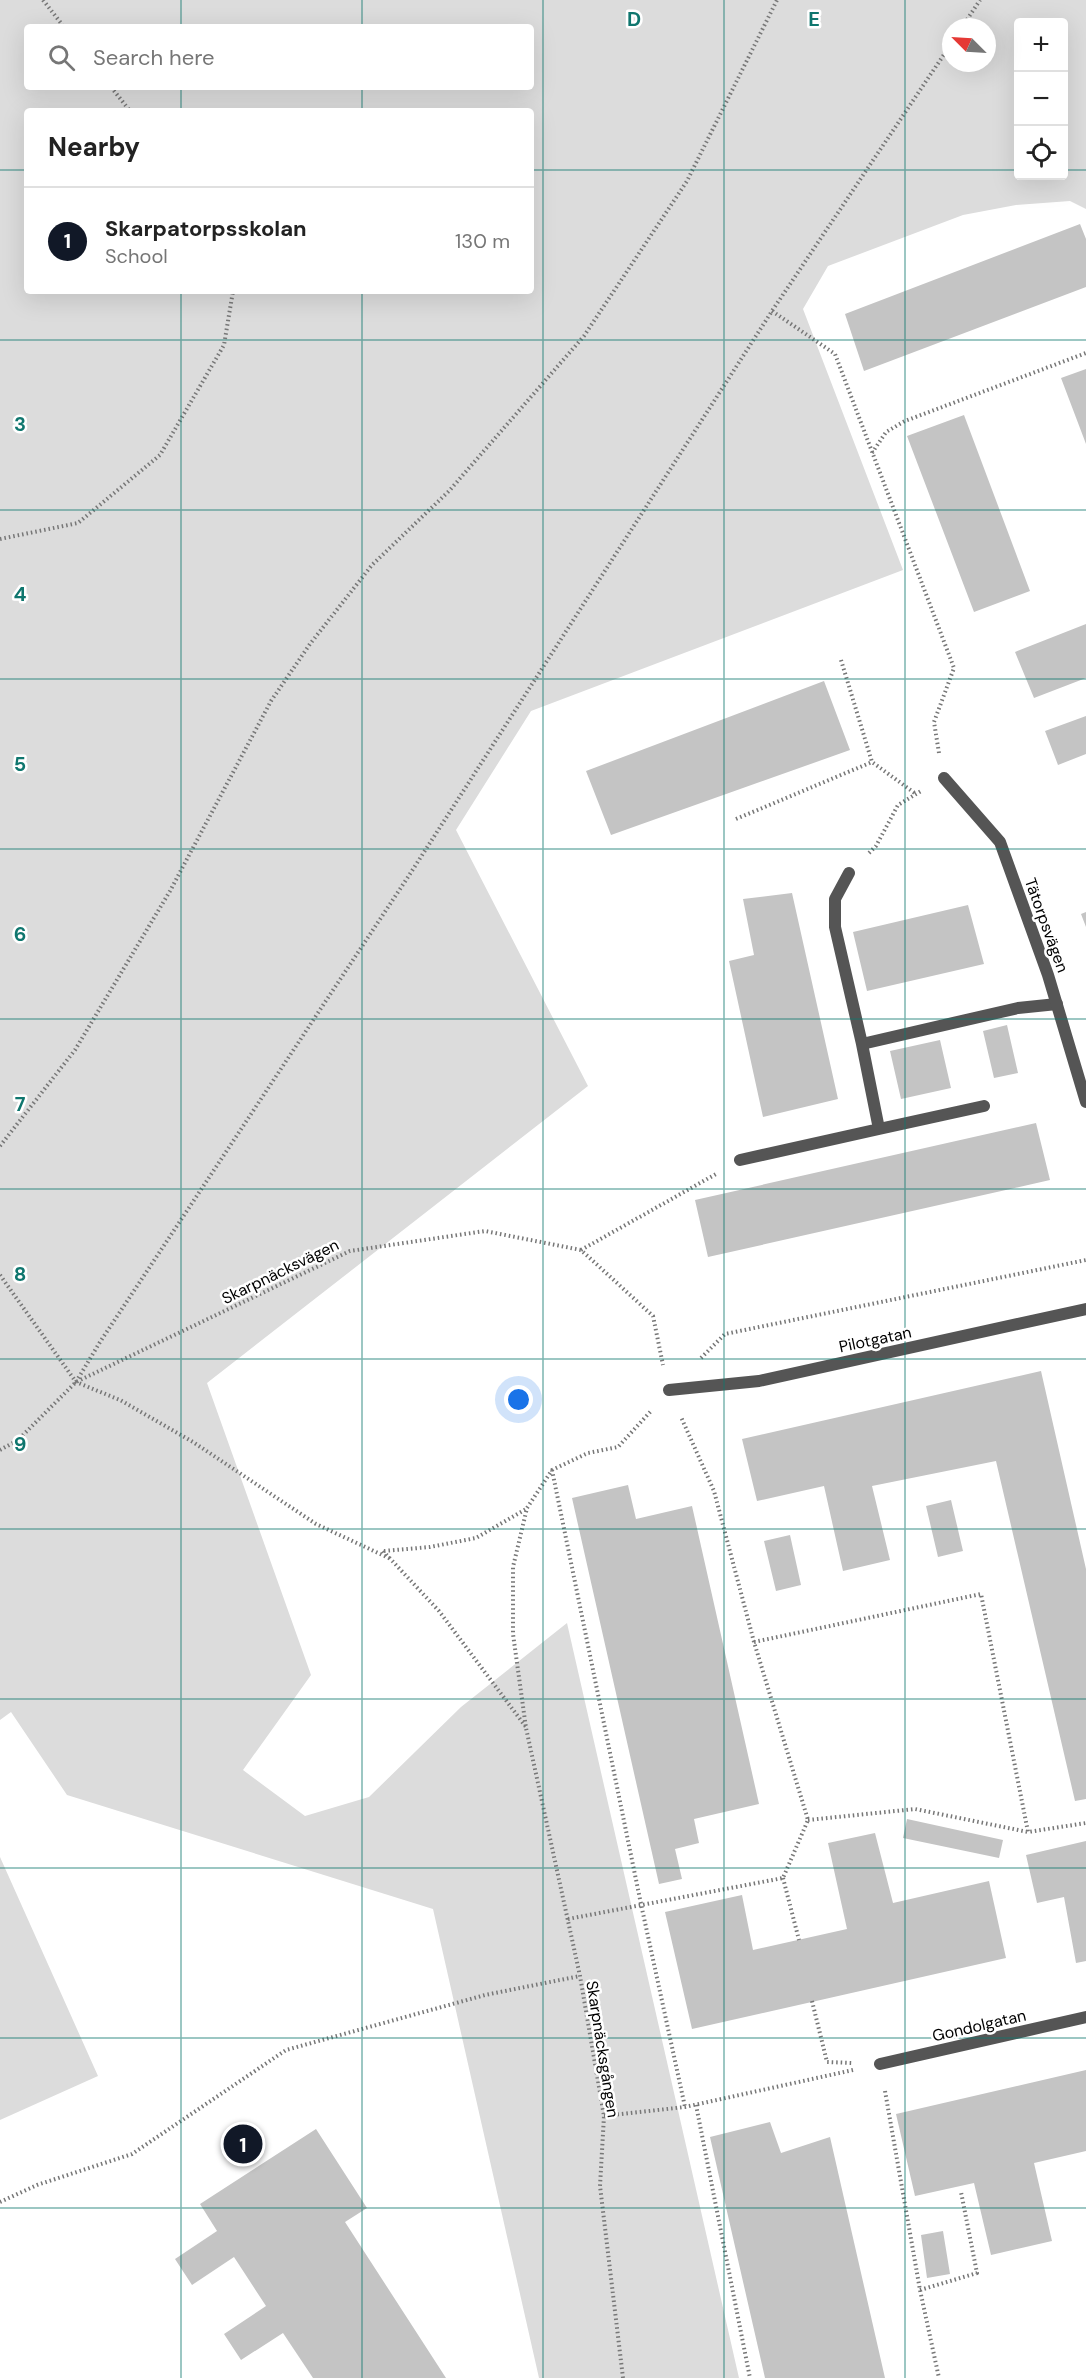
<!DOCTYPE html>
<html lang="en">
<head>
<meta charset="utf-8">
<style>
	body { margin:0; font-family:"DM Sans",sans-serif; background:#f2f2f2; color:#222 }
	.controls { position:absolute; right:18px; top:18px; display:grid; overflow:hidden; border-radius:6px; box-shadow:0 6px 24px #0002 }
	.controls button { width:54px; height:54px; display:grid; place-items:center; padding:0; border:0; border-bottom:2px solid #e0e0e0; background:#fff; color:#222; font:30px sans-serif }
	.compass { position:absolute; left:942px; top:18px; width:54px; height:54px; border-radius:50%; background:#fff; box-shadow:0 6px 24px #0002; rotate:294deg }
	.you { position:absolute; left:519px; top:1400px; width:21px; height:21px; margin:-15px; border:4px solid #fff; border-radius:50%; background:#1a73e8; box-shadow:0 0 0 9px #1a73e833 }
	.badge { display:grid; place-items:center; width:39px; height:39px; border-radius:50%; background:#111827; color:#fff; font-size:20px; font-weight:700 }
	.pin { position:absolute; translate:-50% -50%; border:3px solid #fff; box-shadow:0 2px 6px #0006 }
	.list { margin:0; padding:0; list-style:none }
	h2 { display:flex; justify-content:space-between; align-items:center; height:78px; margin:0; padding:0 24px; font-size:26px }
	h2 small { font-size:20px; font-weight:400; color:#767676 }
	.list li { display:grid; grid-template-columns:39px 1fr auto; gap:18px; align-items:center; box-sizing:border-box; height:108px; padding:0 24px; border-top:2px solid #e0e0e0 }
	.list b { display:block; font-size:22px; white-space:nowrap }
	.list p { margin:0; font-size:20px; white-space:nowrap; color:#767676 }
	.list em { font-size:20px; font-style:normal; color:#767676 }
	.icon { flex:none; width:33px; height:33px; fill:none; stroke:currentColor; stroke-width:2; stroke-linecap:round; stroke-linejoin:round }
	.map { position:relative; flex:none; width:1086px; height:2378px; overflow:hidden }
	.search { position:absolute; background:#fff; box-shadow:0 6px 24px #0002; left:24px; top:24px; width:510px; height:66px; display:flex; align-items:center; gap:15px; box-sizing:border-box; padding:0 21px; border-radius:6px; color:#767676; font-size:22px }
	.panel { position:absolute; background:#fff; box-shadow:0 6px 24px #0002; left:24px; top:108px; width:510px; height:186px; border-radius:6px }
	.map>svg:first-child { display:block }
</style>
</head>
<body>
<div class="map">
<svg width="1086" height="2378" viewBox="0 0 1086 2378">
	<rect width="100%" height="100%" fill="#fff"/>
	<!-- green -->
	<path fill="#dcdcdc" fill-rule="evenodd" d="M 0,0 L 1086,0 L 1086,209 L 1070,201 L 1016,205 L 963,215 L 828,266 L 803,309 L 903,570 L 531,711 L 456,830 L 588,1086 L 207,1383 L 311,1675 L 243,1770 L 305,1816 L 369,1797 L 461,1707 L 567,1623 L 739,2378 L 539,2378 L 433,1909 L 67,1795 L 11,1712 L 0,1720 ZM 1018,22 L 1064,22 L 1064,176 L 1018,176 ZM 27,27 L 531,27 L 531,87 L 27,87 ZM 951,27 L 987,27 L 987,63 L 951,63 ZM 27,111 L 531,111 L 531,291 L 27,291 Z
		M 0,1857 L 98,2076 L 0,2120 Z"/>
	<!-- building -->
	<path fill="#c4c4c4" d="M 1080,224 L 1086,239 L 1086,287 L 864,371 L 845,314 Z
		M 1086,369 L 1086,444 L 1061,378 Z
		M 964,415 L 1030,591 L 974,612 L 907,436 Z
		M 1086,624 L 1086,678 L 1034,698 L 1015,652 Z
		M 824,681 L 850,750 L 611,835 L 586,771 Z
		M 1086,716 L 1086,754 L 1058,765 L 1045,731 Z
		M 792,893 L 838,1099 L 763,1117 L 729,961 L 754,955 L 743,899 Z
		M 968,905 L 984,964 L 867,991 L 853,932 Z
		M 1086,912 L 1086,927 L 1081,914 Z
		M 1007,1025 L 1018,1073 L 994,1078 L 983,1031 Z
		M 940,1040 L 951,1088 L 901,1099 L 890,1051 Z
		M 1036,1123 L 1050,1180 L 708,1257 L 695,1200 Z
		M 1041,1371 L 1086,1569 L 1086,1799 L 1075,1801 L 996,1461 L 872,1486 L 890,1560 L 843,1571 L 824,1486 L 757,1501 L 742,1439 Z
		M 628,1485 L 636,1519 L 692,1506 L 759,1804 L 694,1819 L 699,1843 L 675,1849 L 682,1879 L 659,1884 L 572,1498 Z
		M 951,1500 L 963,1551 L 938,1557 L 926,1506 Z
		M 790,1535 L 801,1585 L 776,1591 L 764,1541 Z
		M 907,1819 L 1003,1840 L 999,1858 L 903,1838 Z
		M 875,1833 L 893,1903 L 989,1881 L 1006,1958 L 692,2029 L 665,1912 L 742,1895 L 753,1950 L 847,1929 L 828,1843 Z
		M 1086,1841 L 1086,1961 L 1076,1963 L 1064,1897 L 1037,1903 L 1026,1855 Z
		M 1086,2070 L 1086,2151 L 1034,2163 L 1052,2241 L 991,2255 L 974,2183 L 915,2196 L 896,2114 Z
		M 770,2122 L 781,2153 L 830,2137 L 885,2378 L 765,2378 L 710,2137 Z
		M 316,2129 L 367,2208 L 345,2222 L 446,2378 L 313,2378 L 283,2333 L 241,2360 L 224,2334 L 266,2306 L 234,2257 L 192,2285 L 175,2259 L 217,2231 L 200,2204 Z
		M 943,2231 L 950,2274 L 927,2278 L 921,2235 Z"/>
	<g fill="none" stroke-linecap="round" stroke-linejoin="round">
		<!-- path -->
		<path stroke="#777" stroke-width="4" stroke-dasharray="1.5 3" stroke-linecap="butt" d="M 43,0 L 64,27
			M 962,27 L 980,0
			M 111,87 L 130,111
			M 772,311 L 835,354 L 954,668 L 934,722 L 939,753
			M 872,453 L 886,432 L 905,421 L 1086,353
			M 0,539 L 78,523 L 160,455 L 224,345 L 233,291
			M 841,660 L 872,762 L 916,794
			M 736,819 L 872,762
			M 869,853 L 876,846 L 898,805 L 921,791
			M 0,1146 L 75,1050 L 170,891 L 271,701 L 310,644 L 372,565 L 449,491 L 584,336 L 687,181 L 777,0
			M 581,1250 L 716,1174
			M 0,1275 L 76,1382 L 120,1400 L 193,1442 L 316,1524 L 391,1559
			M 701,1358 L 725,1334 L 1086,1260
			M 76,1382 L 100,1342 L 408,877 L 772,311 L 951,44
			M 0,1450 L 18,1440 L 76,1382 L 350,1251 L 485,1231 L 581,1250 L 653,1316 L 663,1365
			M 552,1470 L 641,1904 L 685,2107
			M 383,1551 L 439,1611 L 526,1727
			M 384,1551 L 430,1547 L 476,1538 L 526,1509
			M 754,1642 L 981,1594 L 1028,1832 L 1086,1823
			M 808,1820 L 915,1809 L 1028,1832
			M 783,1878 L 799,1940
			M 568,1919 L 783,1878 L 808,1820 L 754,1642 L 714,1491 L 681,1417
			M 812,2001 L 827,2062 L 852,2063
			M 885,2091 L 920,2290 L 939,2378
			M 696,2105 L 750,2378
			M 604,2116 L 685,2107 L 853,2070
			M 0,2202 L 37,2185 L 132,2154 L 286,2050 L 485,1995 L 580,1976
			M 920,2290 L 977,2273 L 961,2192
			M 623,2378 L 600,2186 L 604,2116 L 580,1976 L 526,1728 L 513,1634 L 513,1567 L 527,1508 L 552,1470 L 588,1453 L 618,1447 L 651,1411"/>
		<!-- service -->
		<path stroke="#555" stroke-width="12" d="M 849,873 L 835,899 L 835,927 L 862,1044
			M 984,1106 L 879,1129 L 862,1044 L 1018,1008 L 1057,1004
			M 740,1160 L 879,1129"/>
		<!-- minor -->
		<path stroke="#555" stroke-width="12" d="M 944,778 L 1000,842 L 1048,975 L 1086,1102
			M 669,1390 L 759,1381 L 1086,1309
			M 880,2064 L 1086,2017"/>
	</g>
	<!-- grid -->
	<path fill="none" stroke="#0f766e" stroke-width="1.5" stroke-opacity="0.55" d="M 181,0 L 181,27M 362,0 L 362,27M 543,0 L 543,2378M 724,0 L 724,2378M 905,0 L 905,2378M 181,87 L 181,111M 362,87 L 362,111M 0,170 L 27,170M 531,170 L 1018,170M 1064,170 L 1086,170M 181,291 L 181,2378M 362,291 L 362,2378M 0,340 L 1086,340M 0,510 L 1086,510M 0,679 L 1086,679M 0,849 L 1086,849M 0,1019 L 1086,1019M 0,1189 L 1086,1189M 0,1359 L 1086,1359M 0,1529 L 1086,1529M 0,1699 L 1086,1699M 0,1868 L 1086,1868M 0,2038 L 1086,2038M 0,2208 L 1086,2208"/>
	<g text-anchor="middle" stroke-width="5" stroke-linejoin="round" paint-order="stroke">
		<!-- street labels -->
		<g font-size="16" fill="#000" stroke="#fff">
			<text transform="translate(1047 925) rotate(70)" y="6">Tätorpsvägen</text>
			<text transform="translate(280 1271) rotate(-26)" y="6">Skarpnäcksvägen</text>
			<text transform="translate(875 1339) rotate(-12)" y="6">Pilotgatan</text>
			<text transform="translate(979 2025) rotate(-13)" y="6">Gondolgatan</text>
			<text transform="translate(603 2049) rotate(81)" y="6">Skarpnäcksgången</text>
		</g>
	</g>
	<g font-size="20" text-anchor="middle" font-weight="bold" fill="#0f766e" stroke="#fff" stroke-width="5" stroke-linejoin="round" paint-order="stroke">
		<text x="634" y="26">D</text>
		<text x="814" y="26">E</text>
		<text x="20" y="431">3</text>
		<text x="20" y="601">4</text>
		<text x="20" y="771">5</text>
		<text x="20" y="941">6</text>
		<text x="20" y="1111">7</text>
		<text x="20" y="1281">8</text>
		<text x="20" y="1451">9</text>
	</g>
</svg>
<div class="controls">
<button>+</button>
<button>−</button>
<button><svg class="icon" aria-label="locate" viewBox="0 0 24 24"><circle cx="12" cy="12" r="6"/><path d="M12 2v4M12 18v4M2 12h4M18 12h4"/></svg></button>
</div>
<svg class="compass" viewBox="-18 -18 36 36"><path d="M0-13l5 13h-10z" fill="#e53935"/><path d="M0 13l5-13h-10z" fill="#767676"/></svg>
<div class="you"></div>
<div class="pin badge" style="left:243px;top:2144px">1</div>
<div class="search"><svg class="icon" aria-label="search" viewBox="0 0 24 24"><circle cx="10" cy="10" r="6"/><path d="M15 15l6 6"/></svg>Search here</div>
<section class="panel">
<h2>Nearby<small></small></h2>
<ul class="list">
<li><span class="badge">1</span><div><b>Skarpatorpsskolan</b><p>School</p></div><em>130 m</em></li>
</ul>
</section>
</div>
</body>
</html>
